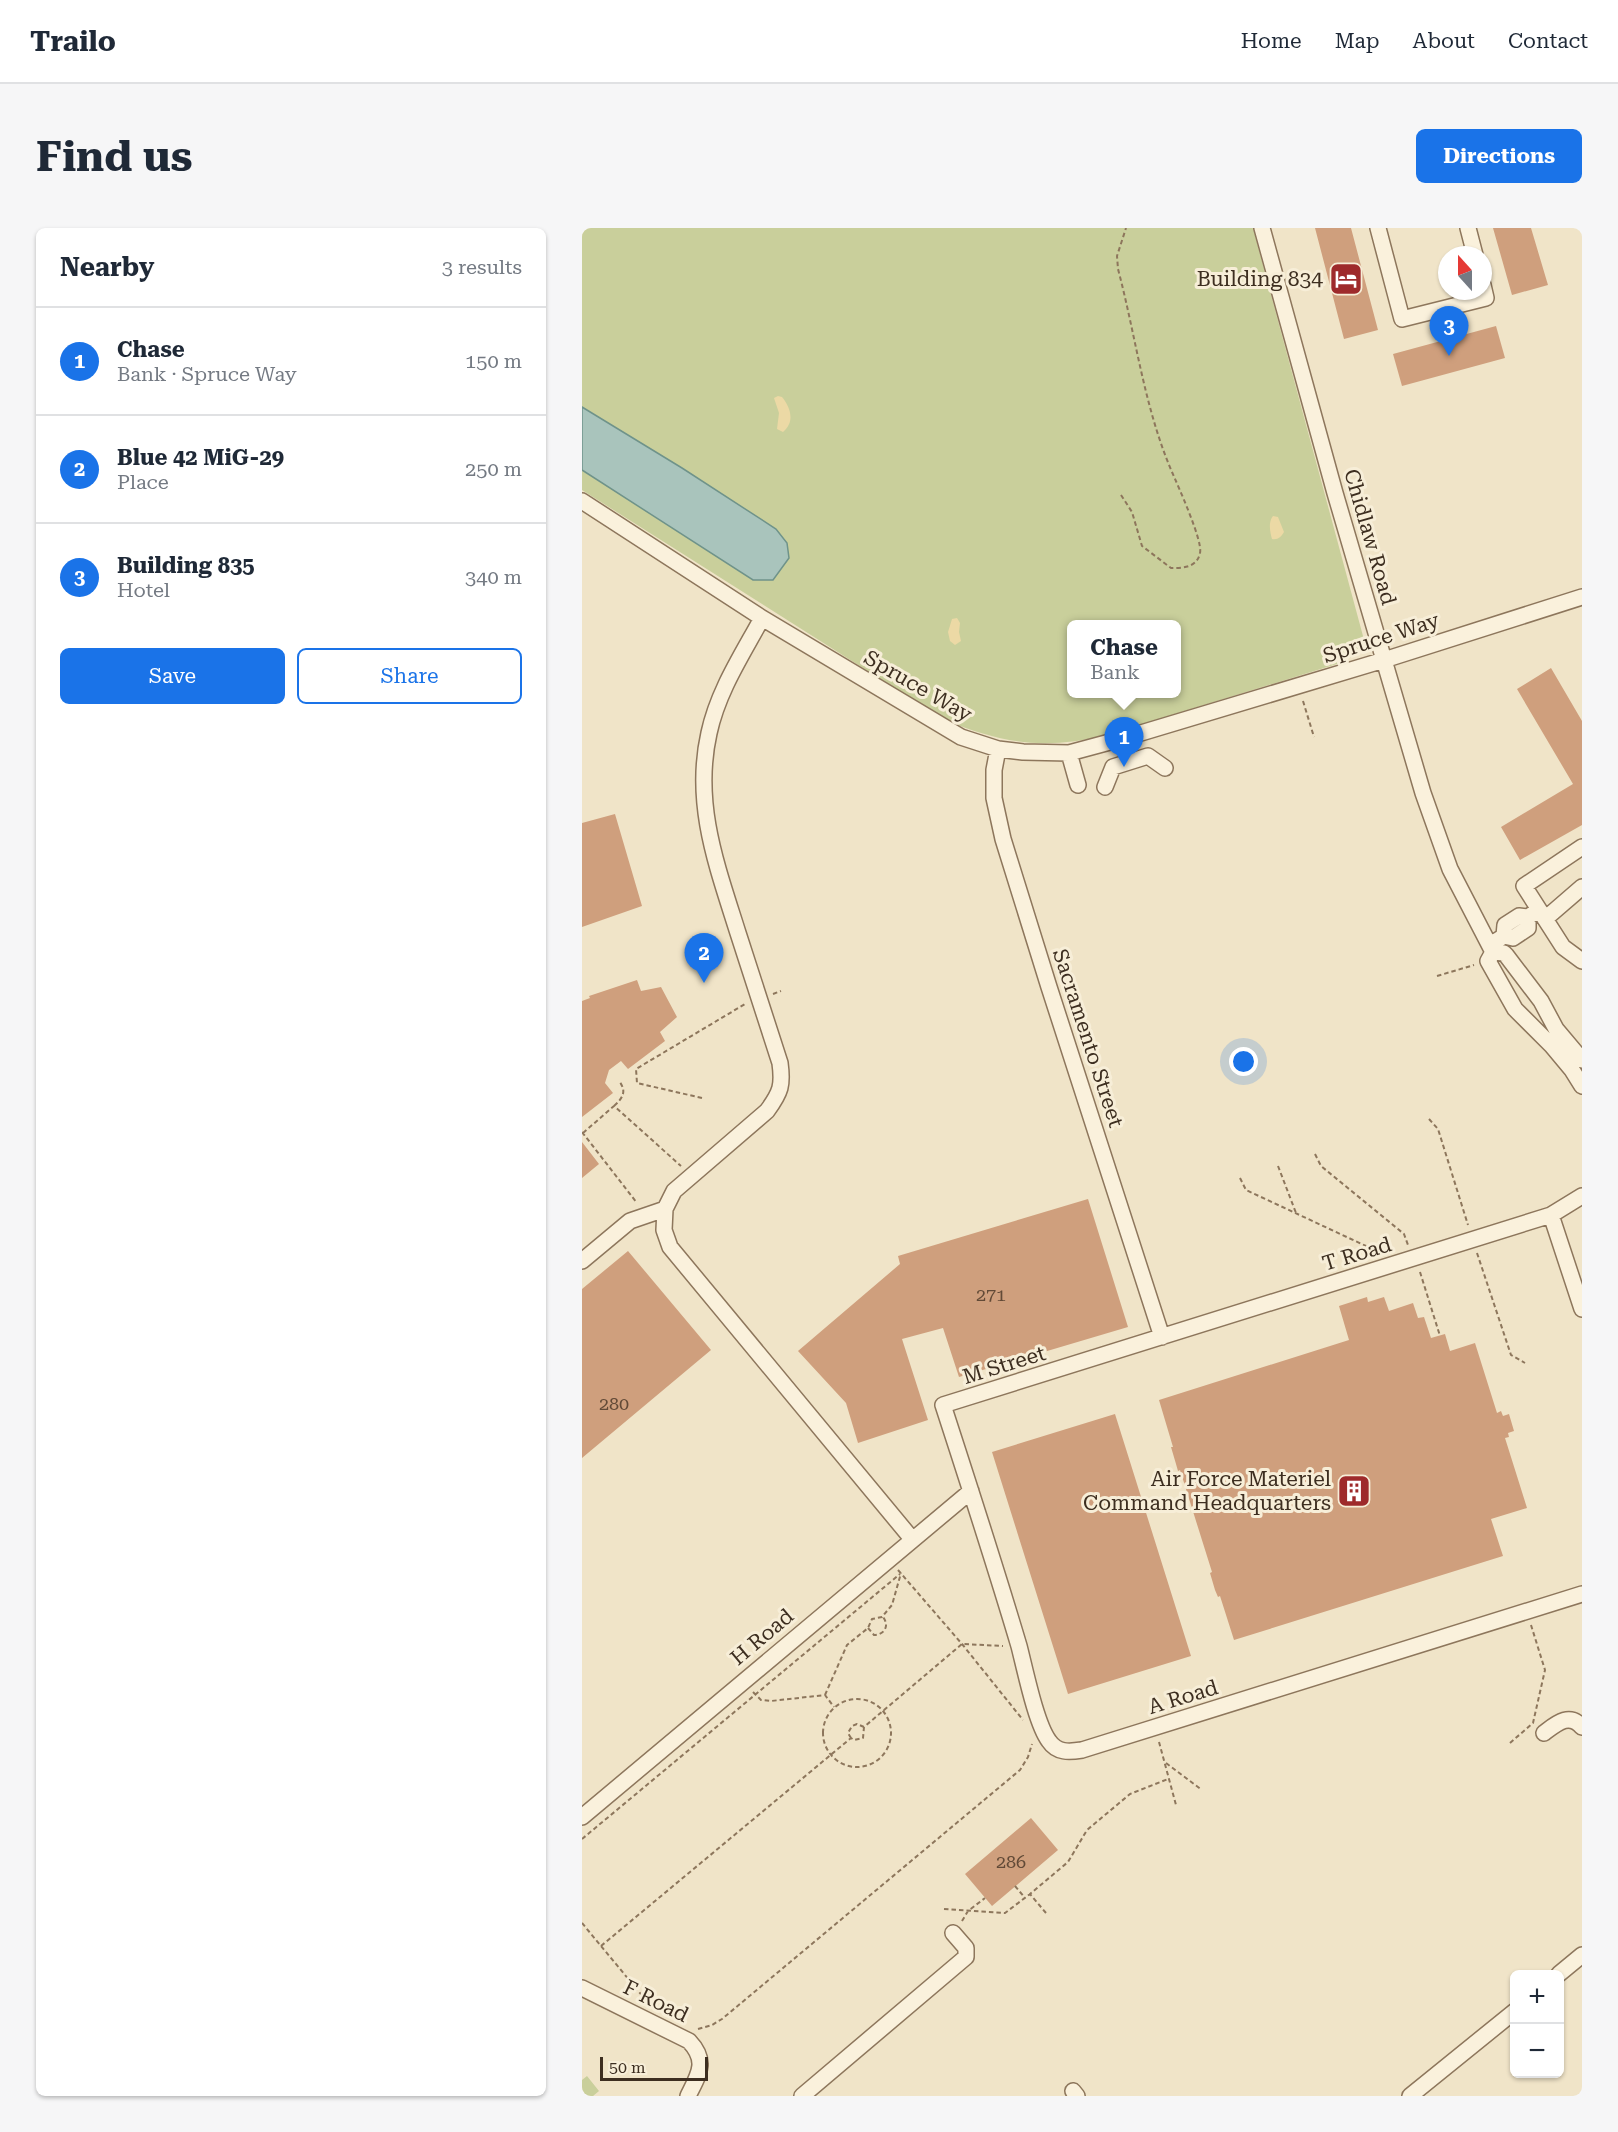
<!DOCTYPE html>
<html lang="en">
<head>
<meta charset="utf-8">
<style>
	body { margin:0; font-family:"Roboto Serif",serif; background:#f6f6f7; color:#1f2937 }
	.controls { position:absolute; right:18px; bottom:18px; display:grid; overflow:hidden; border-radius:9px; box-shadow:0 2px 4px #0004 }
	.controls button { width:54px; height:54px; display:grid; place-items:center; padding:0; border:0; border-bottom:2px solid #e0e1e3; background:#fff; color:#1f2937; font:30px sans-serif }
	.compass { position:absolute; left:856px; top:18px; width:54px; height:54px; border-radius:50%; background:#fff; box-shadow:0 2px 4px #0004; rotate:339deg }
	.scale { position:absolute; left:18px; bottom:15px; width:108px; box-sizing:border-box; padding-left:6px; border:3px solid #3d2e20; border-top:0; font-size:16px; line-height:21px; white-space:nowrap; color:#3d2e20; -webkit-text-stroke:4px #f7eed8; paint-order:stroke }
	.you { position:absolute; left:662px; top:834px; width:21px; height:21px; margin:-15px; border:4px solid #fff; border-radius:50%; background:#1a73e8; box-shadow:0 0 0 9px #1a73e833 }
	.badge { display:grid; place-items:center; width:39px; height:39px; border-radius:50%; background:#1a73e8; color:#fff; font-size:20px; font-weight:700 }
	.pin { position:absolute; translate:-50% -50px; filter:drop-shadow(0 2px 3px #0008) }
	.pin::after { content:''; position:absolute; top:32px; width:21px; height:18px; background:inherit; clip-path:polygon(0 0,100% 0,50% 100%) }
	.popup { position:absolute; left:485px; top:392px; width:114px; height:78px; box-sizing:border-box; display:grid; place-content:center; border-radius:9px; background:#fff; filter:drop-shadow(0 2px 4px #0005); font-size:20px; white-space:nowrap; color:#747a83 }
	.popup b { font-size:22px; color:#1f2937 }
	.popup::after { content:''; position:absolute; left:50%; top:100%; margin-left:-12px; border:12px solid transparent; border-top-color:#fff }
	.list { margin:0; padding:0; list-style:none }
	h2 { display:flex; justify-content:space-between; align-items:center; height:78px; margin:0; padding:0 24px; font-size:26px }
	h2 small { font-size:20px; font-weight:400; color:#747a83 }
	.list li { display:grid; grid-template-columns:39px 1fr auto; gap:18px; align-items:center; box-sizing:border-box; height:108px; padding:0 24px; border-top:2px solid #e0e1e3 }
	.list b { display:block; font-size:22px; white-space:nowrap }
	.list p { margin:0; font-size:20px; white-space:nowrap; color:#747a83 }
	.list em { font-size:20px; font-style:normal; color:#747a83 }
	.actions { display:flex; gap:12px; padding:18px 24px }
	.actions a { flex:1; padding:14px 0; border:2px solid #1a73e8; border-radius:9px; text-align:center; font-size:21px; color:#1a73e8 }
	.actions .main { background:#1a73e8; color:#fff }
	.map { position:relative; flex:none; width:1000px; height:1868px; overflow:hidden; border-radius:9px }
	header { display:flex; align-items:center; gap:36px; box-sizing:border-box; height:84px; padding:0 30px; background:#fff; border-bottom:2px solid #e0e1e3 }
	header strong { font-size:28px }
	nav { display:flex; gap:33px; margin-inline-start:auto; font-size:21px }
	.intro { display:flex; align-items:center; justify-content:space-between; box-sizing:border-box; height:144px; padding:0 36px }
	h1 { margin:0; font-size:42px }
	.button { padding:15px 27px; border-radius:9px; background:#1a73e8; color:#fff; font-size:21px; font-weight:700 }
	main { display:flex; gap:36px; padding:0 36px }
	aside { flex:1; background:#fff; border-radius:9px; box-shadow:0 2px 4px #0004 }
	.map>svg:first-child { display:block }
</style>
</head>
<body>
<header>
<strong>Trailo</strong>
<nav><a>Home</a><a>Map</a><a>About</a><a>Contact</a></nav>
</header>
<div class="intro"><h1>Find us</h1><a class="button">Directions</a></div>
<main>
<aside>
<h2>Nearby<small>3 results</small></h2>
<ul class="list">
<li><span class="badge">1</span><div><b>Chase</b><p>Bank · Spruce Way</p></div><em>150 m</em></li>
<li><span class="badge">2</span><div><b>Blue 42 MiG-29</b><p>Place</p></div><em>250 m</em></li>
<li><span class="badge">3</span><div><b>Building 835</b><p>Hotel</p></div><em>340 m</em></li>
</ul>
<div class="actions"><a class="main">Save</a><a>Share</a></div>
</aside>
<div class="map">
<svg width="1000" height="1868" viewBox="0 0 1000 1868">
	<rect width="100%" height="100%" fill="#f0e4c8"/>
	<!-- green -->
	<path fill="#c9cf9b" fill-rule="evenodd" d="M 0,0 L 671,0 L 781,408 C 781,423 770,430 758,435 L 525,507 C 463,522 422,516 363,492 L 0,262 ZM 490,396 L 594,396 L 594,466 L 490,466 Z
		M 5,1848 L 17,1863 L 11,1868 L 0,1868 L 0,1852 Z"/>
	<!-- sand -->
	<path fill="#ecd9a5" d="M 196,168 L 200,169 C 209,180 213,194 201,204 L 195,201 L 197,185 L 192,170 Z
		M 691,288 L 696,289 L 702,304 C 699,309 696,312 690,311 C 688,304 686,294 691,288 Z
		M 375,390 L 378,395 L 377,404 L 379,413 L 373,417 L 368,413 L 366,404 L 370,391 Z"/>
	<!-- water -->
	<path fill="#a9c4bc" stroke="#6f938a" stroke-width="1.5" d="M 0,179 L 100,240 L 194,301 L 205,315 L 207,330 L 191,352 L 171,352 L 0,242 Z"/>
	<!-- building -->
	<path fill="#cf9f7d" d="M 733,0 L 769,0 L 796,102 L 762,111 Z
		M 911,0 L 949,0 L 966,57 L 930,67 Z
		M 914,98 L 923,130 L 820,158 L 811,126 Z
		M 969,440 L 1000,493 L 1000,597 L 938,632 L 919,599 L 991,556 L 935,461 Z
		M 33,586 L 60,678 L 0,699 L 0,595 Z
		M 55,752 L 59,763 L 79,759 L 95,789 L 78,804 L 83,813 L 46,841 L 39,833 L 27,842 L 23,855 L 31,865 L 0,889 L 0,773 L 8,770 L 7,768 Z
		M 0,914 L 17,936 L 0,950 Z
		M 506,971 L 546,1099 L 377,1149 L 361,1100 L 320,1111 L 346,1192 L 276,1215 L 264,1175 L 216,1123 L 318,1036 L 316,1028 Z
		M 46,1023 L 129,1122 L 0,1230 L 0,1061 Z
		M 785,1069 L 786,1074 L 802,1069 L 807,1083 L 831,1075 L 836,1090 L 842,1089 L 849,1110 L 863,1106 L 868,1123 L 893,1115 L 915,1185 L 919,1183 L 921,1188 L 927,1186 L 932,1203 L 926,1205 L 927,1209 L 923,1210 L 945,1280 L 909,1291 L 921,1328 L 652,1412 L 638,1368 L 636,1369 L 633,1362 L 628,1345 L 630,1344 L 598,1242 L 596,1243 L 594,1236 L 589,1219 L 591,1219 L 577,1172 L 767,1112 L 757,1078 Z
		M 533,1186 L 609,1428 L 486,1466 L 410,1224 Z
		M 449,1590 L 476,1622 L 410,1678 L 383,1646 Z"/>
	<g fill="none" stroke-linecap="round" stroke-linejoin="round">
		<!-- minor casing -->
		<g stroke="#8d765c" stroke-width="18">
			<path id="minor" d="M 680,0 L 753,265 L 841,565 L 868,641 L 911,724
				M 796,0 L 820,91 L 904,70 L 901,57
				M 886,0 L 893,27
				M 0,273 L 180,390 L 379,509 L 416,521 L 441,524 L 487,525 L 539,511 L 802,432 L 1000,369
				M 180,390 C 160,427 136,463 127,505 C 111,576 135,638 156,705 C 170,748 184,791 198,835 C 201,857 199,864 185,883 L 92,963 L 83,981 L 82,1002 L 88,1019 L 330,1311
				M 416,521 L 412,542 L 412,570 L 421,611 L 467,759 L 580,1109
				M 487,525 L 496,557
				M 523,559 L 531,539 L 566,528 L 583,540
				M 1000,619 L 942,658 L 981,719 L 1000,733
				M 963,691 L 1000,659
				M 922,708 L 923,697 L 937,688 L 946,689 L 955,683
				M 908,717 L 922,708 L 931,710 L 946,700 L 946,689
				M 911,724 L 906,733 L 933,781 L 970,818 L 990,842 L 1000,858
				M 911,724 L 922,725 L 924,727 L 959,773 L 974,801 L 1000,832
				M 1000,968 L 969,987 L 361,1177 C 387,1257 413,1337 437,1418 C 443,1441 454,1496 467,1513 C 475,1525 487,1524 500,1522 L 1000,1366
				M 969,987 L 1000,1081
				M 0,1033 L 48,993 L 83,981
				M 962,1505 C 974,1496 987,1484 1000,1499
				M 0,1589 L 389,1263
				M 977,1746 L 1000,1727
				M 0,1760 L 107,1813 C 126,1833 117,1846 106,1868
				M 491,1863 L 495,1868
				M 220,1868 L 384,1729 L 384,1720 L 371,1705
				M 828,1868 L 933,1783"/>
		</g>
		<!-- path -->
		<path stroke="#8d765c" stroke-width="2" stroke-dasharray="4.5 3" stroke-linecap="butt" d="M 539,267 L 550,284 L 560,318 L 589,340 C 600,340 615,340 618,325 C 621,313 596,258 590,244 C 562,179 554,109 536,41 L 535,28 L 544,0
			M 721,473 L 732,509
			M 855,748 L 892,737
			M 191,766 L 199,763
			M 120,870 L 55,855 L 54,841 L 163,776
			M 32,878 C 41,870 45,863 37,853
			M 847,891 L 856,901 L 886,997
			M 0,904 L 55,975
			M 1,905 L 32,878 L 99,938
			M 733,926 L 739,938 L 822,1006 L 826,1017
			M 696,938 L 714,985
			M 658,950 L 664,962 L 784,1018 L 787,1028
			M 895,1025 L 929,1127 L 943,1135
			M 838,1044 L 858,1108
			M 316,1342 L 380,1416 L 441,1492
			M 286,1400 L 292,1407 C 302,1407 308,1398 301,1389
			M 171,1464 L 179,1472 L 189,1473 L 243,1467 L 252,1479
			M 243,1467 L 265,1417 L 286,1400 L 290,1391 L 300,1389 L 310,1377 L 319,1345
			M241 1505a34 34 0 1 1 68 0a34 34 0 1 1-68 0Z
			M 269,1510 L 266,1505 L 270,1498 L 275,1496 L 282,1499
			M 577,1514 L 594,1577
			M 928,1515 L 951,1495 L 963,1442 L 949,1397
			M 584,1535 L 620,1562
			M 0,1611 L 318,1346
			M 433,1658 L 443,1670
			M 362,1681 L 423,1685 L 448,1666
			M 464,1685 L 448,1666 L 486,1634 L 505,1602 L 548,1566 L 586,1551
			M 380,1693 L 386,1683 L 403,1670
			M 0,1695 L 67,1776
			M 19,1718 L 269,1510 L 272,1512 L 281,1510 L 282,1499 L 380,1416 L 421,1418
			M 116,1801 L 130,1797 L 140,1791 L 438,1542 L 446,1529 L 450,1516"/>
		<!-- minor -->
		<use href="#minor" stroke="#faf1dc" stroke-width="15"/>
	</g>
	<!-- icons -->
	<defs>
		<g id="hotel-square" transform="scale(1.725)"><rect x="-9" y="-9" width="18" height="18" rx="4" fill="#9e2a2b" stroke="#f7eed8"/><path d="M-6-4.5h1.5V1H6V5H4.5V3h-9V5H-6ZM-4 0a1.8 1.8 0 1 1 3.6 0ZM.5 0V-2.5h3Q6-2.5 6 0Z" fill="#fff"/></g>
		<g id="building-square" transform="scale(1.725)"><rect x="-9" y="-9" width="18" height="18" rx="4" fill="#9e2a2b" stroke="#f7eed8"/><path d="M-4-6H4V6H1V3H-1V6H-4ZM-2.5-4.3h1.7v1.8h-1.7ZM.8-4.3h1.7v1.8H.8ZM-2.5-1h1.7V.8h-1.7ZM.8-1h1.7V.8H.8Z" fill="#fff"/></g>
	</defs>
	<g fill-rule="evenodd">
		<use href="#hotel-square" x="764" y="51"/>
		<use href="#building-square" x="772" y="1263"/>
	</g>
	<g text-anchor="middle" stroke-width="6" stroke-linejoin="round" paint-order="stroke">
		<!-- number labels -->
		<g font-size="18" fill="#624a37">
			<text x="409" y="1073">271</text>
			<text x="32" y="1182">280</text>
			<text x="429" y="1640">286</text>
		</g>
		<!-- poi labels -->
		<g font-size="21" fill="#3d2e20" stroke="#f7eed8" text-anchor="end">
			<text x="741" y="58">Building 834</text>
			<text x="749" y="1258">Air Force Materiel<tspan x="749" dy="24">Command Headquarters</tspan></text>
		</g>
		<!-- street labels -->
		<g font-size="21" fill="#3d2e20" stroke="#f7eed8">
			<text transform="translate(788 309) rotate(74)" y="7">Chidlaw Road</text>
			<text transform="translate(799 410) rotate(-18)" y="7">Spruce Way</text>
			<text transform="translate(336 458) rotate(30)" y="7">Spruce Way</text>
			<text transform="translate(506 810) rotate(72)" y="7">Sacramento Street</text>
			<text transform="translate(775 1026) rotate(-17)" y="7">T Road</text>
			<text transform="translate(422 1137) rotate(-17)" y="7">M Street</text>
			<text transform="translate(180 1409) rotate(-40)" y="7">H Road</text>
			<text transform="translate(601 1469) rotate(-17)" y="7">A Road</text>
			<text transform="translate(74 1773) rotate(26)" y="7">F Road</text>
		</g>
	</g>
</svg>
<div class="controls">
<button>+</button>
<button>−</button>
</div>
<svg class="compass" viewBox="-18 -18 36 36"><path d="M0-13l5 13h-10z" fill="#e53935"/><path d="M0 13l5-13h-10z" fill="#747a83"/></svg>
<div class="scale">50 m</div>
<div class="you"></div>
<div class="pin badge" style="left:542px;top:539px">1</div>
<div class="popup"><b>Chase</b>Bank</div>
<div class="pin badge" style="left:122px;top:755px">2</div>
<div class="pin badge" style="left:867px;top:128px">3</div>
</div>
</main>
</body>
</html>
